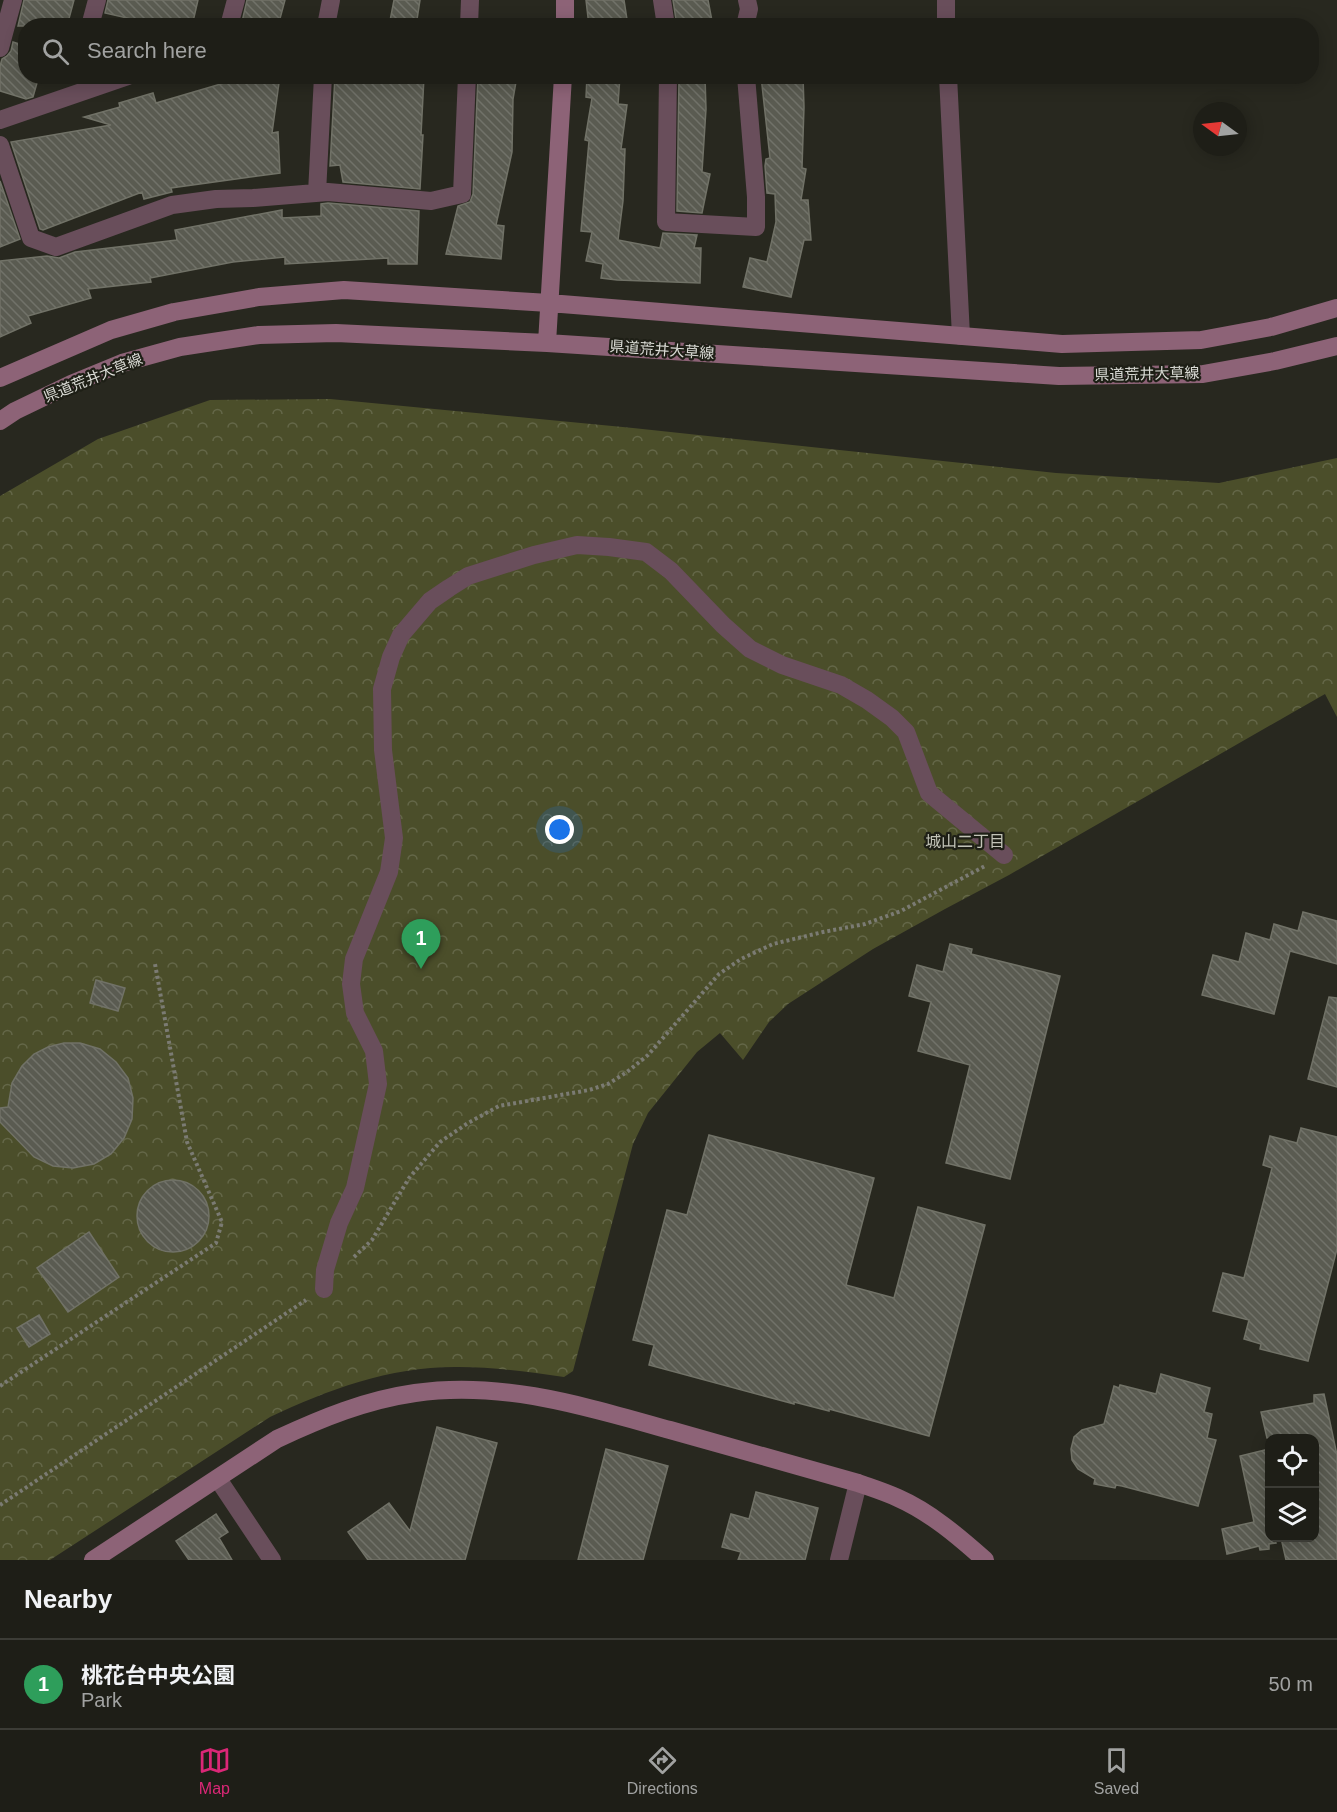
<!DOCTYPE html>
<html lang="en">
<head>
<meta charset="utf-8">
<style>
	body { margin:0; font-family:Helvetica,"Noto Sans JP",sans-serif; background:#262720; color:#f1f3f6 }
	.controls { position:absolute; right:18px; bottom:18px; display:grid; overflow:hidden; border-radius:12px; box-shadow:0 3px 15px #0003 }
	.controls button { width:54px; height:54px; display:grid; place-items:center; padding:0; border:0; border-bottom:2px solid #3c3c36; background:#1e1e17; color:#f1f3f6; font:30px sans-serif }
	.compass { position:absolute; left:1193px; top:102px; width:54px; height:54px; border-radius:50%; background:#1e1e17; box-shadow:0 3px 15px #0003; rotate:285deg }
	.you { position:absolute; left:560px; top:830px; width:21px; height:21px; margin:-15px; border:4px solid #fff; border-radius:50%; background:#1a73e8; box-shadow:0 0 0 9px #1a73e833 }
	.badge { display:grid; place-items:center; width:39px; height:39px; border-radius:50%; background:#db2777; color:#fff; font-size:20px; font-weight:700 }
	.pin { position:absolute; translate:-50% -50px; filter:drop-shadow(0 2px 3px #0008) }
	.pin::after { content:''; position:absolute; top:32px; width:21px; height:18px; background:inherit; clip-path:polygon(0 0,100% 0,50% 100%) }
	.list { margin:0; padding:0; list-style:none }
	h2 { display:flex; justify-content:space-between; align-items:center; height:78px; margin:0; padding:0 24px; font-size:26px }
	h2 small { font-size:20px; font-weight:400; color:#a1a2a1 }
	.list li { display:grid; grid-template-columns:39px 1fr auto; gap:18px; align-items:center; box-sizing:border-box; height:90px; padding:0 24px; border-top:2px solid #3c3c36 }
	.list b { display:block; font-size:22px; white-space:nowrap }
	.list p { margin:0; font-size:20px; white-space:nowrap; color:#a1a2a1 }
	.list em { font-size:20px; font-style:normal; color:#a1a2a1 }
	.icon { flex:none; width:33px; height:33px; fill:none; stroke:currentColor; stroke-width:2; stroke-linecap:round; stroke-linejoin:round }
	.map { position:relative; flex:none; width:1337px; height:1560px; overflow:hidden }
	.search { position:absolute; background:#1e1e17; box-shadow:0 3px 15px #0003; left:18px; right:18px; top:18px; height:66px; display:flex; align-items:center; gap:15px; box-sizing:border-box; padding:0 21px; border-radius:24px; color:#a1a2a1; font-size:22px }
	.sheet { height:168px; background:#1e1e17 }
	nav { display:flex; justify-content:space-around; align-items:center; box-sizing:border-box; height:84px; border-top:2px solid #3c3c36; background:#1e1e17; font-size:16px; color:#a1a2a1 }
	nav a { display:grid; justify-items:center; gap:3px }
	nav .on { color:#db2777 }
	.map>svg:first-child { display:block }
</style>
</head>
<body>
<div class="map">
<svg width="1337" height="1560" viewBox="0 0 1337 1560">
	<defs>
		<pattern id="park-crowns" width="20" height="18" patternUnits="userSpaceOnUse" patternTransform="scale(1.5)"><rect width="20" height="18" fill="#4b4e2a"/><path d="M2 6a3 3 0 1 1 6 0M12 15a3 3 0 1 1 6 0" fill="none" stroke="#646748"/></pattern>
		<pattern id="building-back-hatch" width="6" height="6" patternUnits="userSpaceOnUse" patternTransform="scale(1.5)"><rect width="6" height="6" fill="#5a5b51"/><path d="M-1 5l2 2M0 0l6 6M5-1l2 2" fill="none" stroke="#717269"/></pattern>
	</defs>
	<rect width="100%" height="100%" fill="#28281f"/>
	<!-- park -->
	<path fill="url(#park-crowns)" d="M 330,399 L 633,428 L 1056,473 L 1219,483 L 1337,458 L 1337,717 L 1325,694 L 1009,875 L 945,909 L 873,949 L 788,1004 L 769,1022 L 743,1060 L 720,1033 L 697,1052 L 648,1113 L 633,1144 L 573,1371 L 564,1377 C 529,1372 494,1367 459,1367 C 392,1366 329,1389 270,1417 L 50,1560 L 0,1560 L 0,496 L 98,439 L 210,400 Z"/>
	<!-- building -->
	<path fill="url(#building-back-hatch)" stroke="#717267" stroke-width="1.5" d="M 24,0 L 74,0 L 67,26 L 18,26 Z
		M 108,0 L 198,0 L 192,26 L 162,26 L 105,13 Z
		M 247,0 L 285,0 L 278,26 L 241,26 Z
		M 394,0 L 420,0 L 416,26 L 389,26 Z
		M 586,0 L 624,0 L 628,26 L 589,26 Z
		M 673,0 L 708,0 L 712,21 L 689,26 L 677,26 Z
		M 13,42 L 26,46 L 26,76 L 39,76 L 33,97 L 26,99 L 0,91 L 0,66 L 2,59 L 7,56 L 11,51 Z
		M 335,76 L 424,77 L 421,135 L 423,135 L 420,189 L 343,182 L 340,165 L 330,166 Z
		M 478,76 L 517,76 L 513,99 L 512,152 L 496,225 L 504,226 L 501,259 L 446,254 L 458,206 L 470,202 L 473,194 Z
		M 587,76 L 620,76 L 618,104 L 627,105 L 621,149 L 625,149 L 623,201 L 618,240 L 660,248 L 663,233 L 697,235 L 694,248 L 701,248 L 700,283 L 617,280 L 601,278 L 603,264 L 586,261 L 592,232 L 581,231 L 589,141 L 585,140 L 592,98 L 586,97 Z
		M 679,76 L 705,76 L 706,109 L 702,172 L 710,174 L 702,213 L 677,211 Z
		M 761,76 L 803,76 L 804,107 L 802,168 L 806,169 L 801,200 L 808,200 L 811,240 L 804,240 L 791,297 L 743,287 L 750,258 L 767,262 L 776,222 L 775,194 L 767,193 L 765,166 L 766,159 L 770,158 Z
		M 241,78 L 279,83 L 272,133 L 278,132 L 280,173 L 171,188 L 172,192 L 144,199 L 142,192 L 43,230 L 40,229 L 11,142 L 111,125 L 84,117 L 120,107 L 119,103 L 153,93 L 156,103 Z
		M 0,181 L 20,239 L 0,247 Z
		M 328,203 L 419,211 L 417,264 L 388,264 L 388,258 L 285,264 L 285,257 L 233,262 L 150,278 L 151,282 L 88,289 L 91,298 L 28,316 L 31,323 L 0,337 L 0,261 L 47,256 L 59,258 L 75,252 L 177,240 L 175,230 L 282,210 L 282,218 L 321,216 L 321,204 Z
		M 1303,912 L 1337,921 L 1337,964 L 1290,951 L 1274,1014 L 1202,995 L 1213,955 L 1239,962 L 1246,933 L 1270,940 L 1274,924 L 1298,931 Z
		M 950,944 L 972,949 L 971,954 L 1060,976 L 1010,1179 L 946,1163 L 970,1065 L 918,1051 L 931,1002 L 909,996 L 917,965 L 943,972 Z
		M 96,980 L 125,988 L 118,1011 L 90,1003 Z
		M 1329,997 L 1337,998 L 1337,1087 L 1308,1079 Z
		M 64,1043 L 80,1043 L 100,1049 L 116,1062 L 128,1078 L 133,1098 L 132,1119 L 124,1138 L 111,1154 L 94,1164 L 73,1168 L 53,1166 L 34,1157 L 0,1122 L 0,1108 L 8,1107 L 12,1083 L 22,1066 L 34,1054 L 48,1047 Z
		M 1301,1128 L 1337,1137 L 1337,1249 L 1308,1361 L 1260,1349 L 1261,1344 L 1244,1339 L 1249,1320 L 1213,1311 L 1223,1273 L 1244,1278 L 1272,1168 L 1263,1165 L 1270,1136 L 1297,1143 Z
		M 709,1135 L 874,1178 L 846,1285 L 894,1298 L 918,1207 L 985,1225 L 929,1436 L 829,1409 L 829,1411 L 794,1402 L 794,1404 L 649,1365 L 654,1345 L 633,1340 L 667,1210 L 687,1215 Z
		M137 1216a36 36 0 1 1 72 0a36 36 0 1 1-72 0Z
		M 89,1232 L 119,1277 L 68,1312 L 37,1268 Z
		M 39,1315 L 50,1334 L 29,1347 L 17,1328 Z
		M 1161,1374 L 1210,1388 L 1204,1412 L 1212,1414 L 1207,1438 L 1216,1440 L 1198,1506 L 1122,1486 L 1116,1485 L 1115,1488 L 1094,1484 L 1095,1479 L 1078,1469 L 1072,1460 L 1071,1449 L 1074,1437 L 1082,1430 L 1104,1424 L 1114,1386 L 1119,1388 L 1120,1385 L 1156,1394 Z
		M 1324,1394 L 1337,1455 L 1337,1560 L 1286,1560 L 1281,1538 L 1314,1538 L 1314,1438 L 1267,1438 L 1261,1412 L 1314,1403 L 1314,1395 Z
		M 437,1427 L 497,1443 L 465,1560 L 368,1560 L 348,1532 L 389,1503 L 410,1531 Z
		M 606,1449 L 668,1466 L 643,1560 L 578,1560 Z
		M 1269,1449 L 1269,1538 L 1275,1538 L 1276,1543 L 1269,1544 L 1269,1549 L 1260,1550 L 1259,1546 L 1227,1554 L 1222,1529 L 1254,1522 L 1240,1456 Z
		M 756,1492 L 818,1508 L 805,1560 L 738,1560 L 741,1552 L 722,1547 L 731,1514 L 749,1519 Z
		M 216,1514 L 228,1532 L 219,1538 L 232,1560 L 189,1560 L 176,1541 Z"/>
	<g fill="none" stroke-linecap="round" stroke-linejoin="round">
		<!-- path -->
		<path stroke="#7b7b73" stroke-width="4" stroke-dasharray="3 3" stroke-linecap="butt" d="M 354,1257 L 372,1240 L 409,1178 L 440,1142 L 468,1123 L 499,1106 L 589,1090 L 608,1084 L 627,1072 L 648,1055 L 719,974 L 741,959 L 773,944 L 823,932 L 865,924 L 901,911 L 985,866
			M 0,1386 L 216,1243 L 222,1222 L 187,1142 L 155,964
			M 0,1505 L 306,1300"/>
		<!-- street -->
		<path stroke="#694e5b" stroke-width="18" d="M 662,0 L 666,26
			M 946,0 L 946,26
			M 90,26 L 97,0
			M 229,26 L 236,0
			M 326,26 L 331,0
			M 469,26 L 470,0
			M 745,26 L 749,9 L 747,0
			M 0,48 L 13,0
			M 668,76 L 666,222 L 756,227 L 756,197 L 746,76
			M 948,76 L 961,336
			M 0,120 L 128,76
			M 0,145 L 31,238 L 56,247 L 172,205 L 216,199 L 253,198 L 328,192 L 431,201 L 462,194 L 467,76
			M 317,193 L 323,76
			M 324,1289 L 325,1270 L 339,1223 L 355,1188 L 378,1084 L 374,1051 L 355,1013 L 351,984 L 354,959 L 389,872 L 394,838 L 383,750 L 382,689 L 391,657 L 401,635 L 430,601 L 449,588 L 468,576 L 534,555 L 577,545 L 609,547 L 646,552 L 671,571 L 723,625 L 750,649 L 782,665 L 841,685 L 867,700 L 892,718 L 906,732 L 929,793 L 1004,855
			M 218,1479 L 272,1560
			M 839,1560 L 858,1483"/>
		<!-- secondary -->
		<path stroke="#8d6377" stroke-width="18" d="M 565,0 L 565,26
			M 547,343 L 563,76
			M 0,378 L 111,330 L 174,312 L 259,297 L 344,290 L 549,303 L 1062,344 L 1201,340 L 1271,327 L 1337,308
			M 0,421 L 15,411 L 71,384 L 122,363 L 180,347 L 259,335 L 336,333 L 547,343 L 1059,376 L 1203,374 L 1275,361 L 1337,346
			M 93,1560 L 277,1439 C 322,1418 366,1400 415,1393 C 502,1380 587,1407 670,1430 C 733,1448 796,1465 858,1483 C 872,1488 885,1492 898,1498 C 930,1512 959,1537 985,1560"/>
	</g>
	<g text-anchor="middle" stroke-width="4.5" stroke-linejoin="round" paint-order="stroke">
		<!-- street labels -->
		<g font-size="15" fill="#dadbd5" stroke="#1e1f16">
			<text transform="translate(662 350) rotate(4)" y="5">県道荒井大草線</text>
			<text transform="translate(1147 374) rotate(-1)" y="5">県道荒井大草線</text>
			<text transform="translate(93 378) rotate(-22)" y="5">県道荒井大草線</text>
		</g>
		<!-- neighbourhood labels -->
		<g font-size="16" fill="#c2c3b7" stroke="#1e1f16">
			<text x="965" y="847">城山二丁目</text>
		</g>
	</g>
</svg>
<div class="controls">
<button><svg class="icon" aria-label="locate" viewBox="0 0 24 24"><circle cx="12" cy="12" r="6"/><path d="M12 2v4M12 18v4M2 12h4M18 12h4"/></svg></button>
<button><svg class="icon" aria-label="layers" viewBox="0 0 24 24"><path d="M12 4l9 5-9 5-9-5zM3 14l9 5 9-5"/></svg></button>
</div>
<svg class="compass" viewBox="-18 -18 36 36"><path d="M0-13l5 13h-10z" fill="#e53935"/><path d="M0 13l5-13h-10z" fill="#a1a2a1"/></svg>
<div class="you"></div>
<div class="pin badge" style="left:421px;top:969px;background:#2e9e5b">1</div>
<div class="search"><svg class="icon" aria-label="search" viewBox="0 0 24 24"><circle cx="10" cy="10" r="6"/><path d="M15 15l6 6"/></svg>Search here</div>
</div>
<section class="sheet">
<h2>Nearby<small></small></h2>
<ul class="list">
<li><span class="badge" style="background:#2e9e5b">1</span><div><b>桃花台中央公園</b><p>Park</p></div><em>50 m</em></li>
</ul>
</section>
<nav>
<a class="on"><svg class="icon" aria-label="map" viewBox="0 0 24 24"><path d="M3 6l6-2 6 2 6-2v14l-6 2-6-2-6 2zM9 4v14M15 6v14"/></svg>Map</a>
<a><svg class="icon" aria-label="directions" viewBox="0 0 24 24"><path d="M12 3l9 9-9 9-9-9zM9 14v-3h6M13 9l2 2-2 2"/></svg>Directions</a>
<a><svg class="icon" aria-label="saved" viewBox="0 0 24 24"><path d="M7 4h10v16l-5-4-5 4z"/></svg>Saved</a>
</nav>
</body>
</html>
